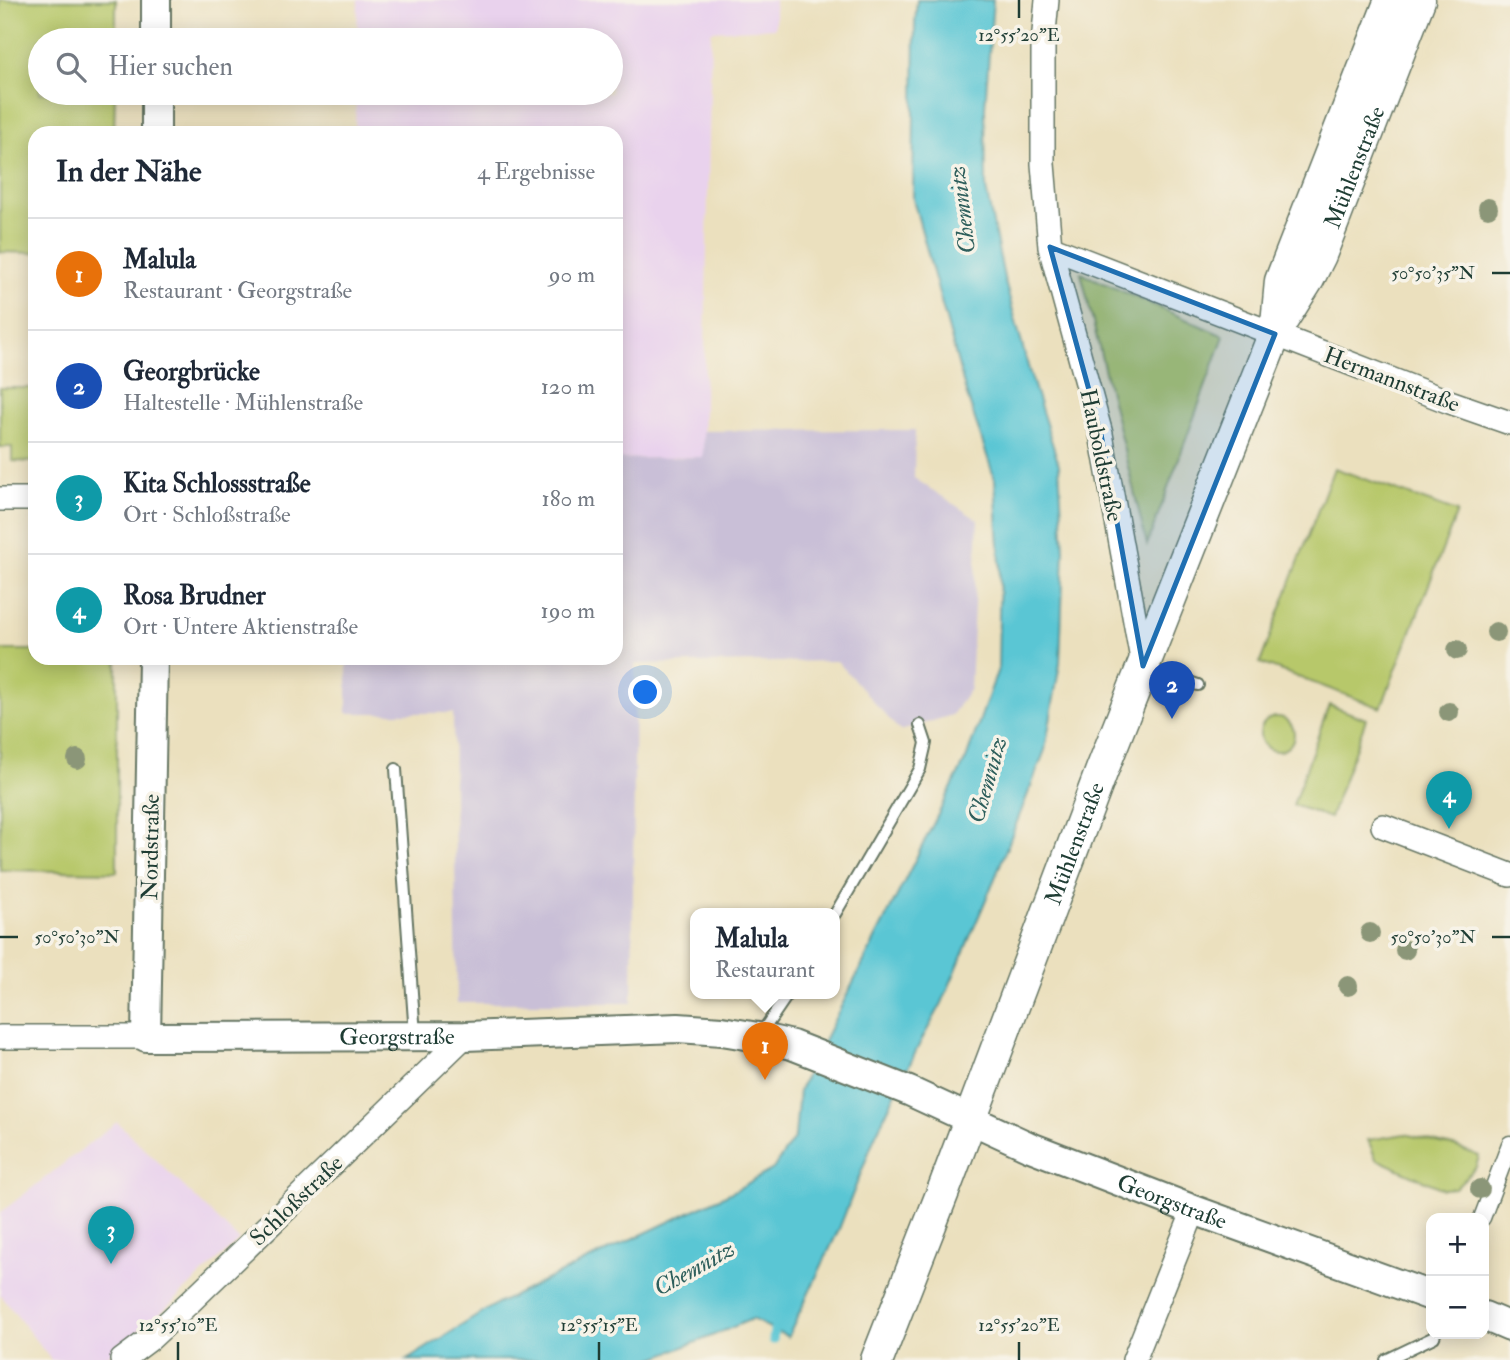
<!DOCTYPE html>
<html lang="de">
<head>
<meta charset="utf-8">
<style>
	body { margin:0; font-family:"IM FELL Double Pica",serif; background:#f2f2f3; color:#1f2937 }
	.controls { position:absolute; right:21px; bottom:21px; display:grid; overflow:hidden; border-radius:14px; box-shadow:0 4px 18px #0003 }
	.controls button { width:63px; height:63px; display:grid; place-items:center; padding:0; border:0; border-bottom:2px solid #e0e1e3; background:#fff; color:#1f2937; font:35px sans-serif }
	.you { position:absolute; left:646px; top:693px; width:24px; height:24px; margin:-18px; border:5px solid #fff; border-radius:50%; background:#1a73e8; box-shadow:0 0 0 10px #1a73e833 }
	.badge { display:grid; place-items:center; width:46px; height:46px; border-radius:50%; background:#1f6fb2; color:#fff; font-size:23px; font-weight:700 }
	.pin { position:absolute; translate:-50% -58px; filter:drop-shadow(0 2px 4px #0008) }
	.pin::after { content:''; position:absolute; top:37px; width:24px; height:21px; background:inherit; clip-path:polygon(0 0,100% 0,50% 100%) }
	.popup { position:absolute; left:690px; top:908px; width:150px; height:91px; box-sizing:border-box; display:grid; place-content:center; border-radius:14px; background:#fff; filter:drop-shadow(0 2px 5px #0005); font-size:23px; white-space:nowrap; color:#747a83 }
	.popup b { font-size:26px; color:#1f2937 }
	.popup::after { content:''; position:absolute; left:50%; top:100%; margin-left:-14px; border:14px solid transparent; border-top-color:#fff }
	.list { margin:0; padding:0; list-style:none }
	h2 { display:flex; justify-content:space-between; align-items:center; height:91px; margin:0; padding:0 28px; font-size:30px }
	h2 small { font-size:23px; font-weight:400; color:#747a83 }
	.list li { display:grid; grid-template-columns:46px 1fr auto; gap:21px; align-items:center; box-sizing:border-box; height:112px; padding:0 28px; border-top:2px solid #e0e1e3 }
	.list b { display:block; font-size:26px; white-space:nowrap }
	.list p { margin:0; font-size:23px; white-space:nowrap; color:#747a83 }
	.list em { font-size:23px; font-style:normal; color:#747a83 }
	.icon { flex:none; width:38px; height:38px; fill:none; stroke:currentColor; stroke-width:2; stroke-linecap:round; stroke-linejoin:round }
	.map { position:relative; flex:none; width:1510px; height:1360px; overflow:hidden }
	.search { position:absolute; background:#fff; box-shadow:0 4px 18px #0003; left:28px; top:28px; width:595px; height:77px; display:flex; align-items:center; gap:18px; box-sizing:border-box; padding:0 24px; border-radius:38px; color:#747a83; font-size:26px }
	.panel { position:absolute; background:#fff; box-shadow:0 4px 18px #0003; left:28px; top:126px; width:595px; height:539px; border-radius:21px }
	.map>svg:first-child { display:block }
</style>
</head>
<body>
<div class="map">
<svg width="1510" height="1360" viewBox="0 0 1510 1360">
	<rect width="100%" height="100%" fill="#f7f3e8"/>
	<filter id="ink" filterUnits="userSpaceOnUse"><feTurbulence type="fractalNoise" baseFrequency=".0143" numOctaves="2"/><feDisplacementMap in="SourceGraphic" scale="14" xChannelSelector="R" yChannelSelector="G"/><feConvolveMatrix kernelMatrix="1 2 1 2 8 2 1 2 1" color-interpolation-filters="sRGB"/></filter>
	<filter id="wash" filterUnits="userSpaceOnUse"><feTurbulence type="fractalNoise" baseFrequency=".00686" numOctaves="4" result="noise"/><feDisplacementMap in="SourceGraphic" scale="28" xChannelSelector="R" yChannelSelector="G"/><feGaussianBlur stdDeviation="1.57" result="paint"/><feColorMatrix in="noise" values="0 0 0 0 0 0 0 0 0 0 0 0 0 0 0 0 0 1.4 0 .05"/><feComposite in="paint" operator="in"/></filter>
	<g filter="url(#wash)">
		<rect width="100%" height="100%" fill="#ebe0be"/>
		<!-- built -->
		<path fill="#e9d2ed" d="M 358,0 L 775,0 L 775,28 L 711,31 L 703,457 L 616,459 L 616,133 L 355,133 L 356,93 L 611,93 L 611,40 L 357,40 Z
			M 117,1122 L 239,1240 L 164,1310 L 102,1360 L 51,1360 L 0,1294 L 0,1213 Z"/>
		<!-- industrial -->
		<path fill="#c9bfd7" d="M 915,430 L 914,478 L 978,520 L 970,689 L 952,715 L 900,731 L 837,661 L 635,664 L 632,1003 L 457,1003 L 453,713 L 347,713 L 347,658 L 616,658 L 616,459 L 703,457 L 703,431 Z"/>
		<!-- green -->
		<path fill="#b7c86b" stroke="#6b8250" stroke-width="2" d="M 0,0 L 116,0 L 116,40 L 40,40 L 40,93 L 115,93 L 114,133 L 35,133 L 35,253 L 0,252 Z
			M 1081,273 L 1224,336 L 1147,545 Z
			M 0,388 L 35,388 L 35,462 L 12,461 L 12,447 L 0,447 Z
			M 1334,468 L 1457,512 L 1381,708 L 1260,663 Z
			M 0,650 L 35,650 L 35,658 L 117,658 L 117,872 L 0,870 Z
			M 1329,705 L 1366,719 L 1330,818 L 1293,805 Z
			M1260 734a17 17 0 1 1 34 0a17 17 0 1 1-34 0Z
			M 1405,1134 L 1457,1147 L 1479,1156 L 1476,1167 L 1455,1188 L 1443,1189 L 1376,1159 L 1368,1140 Z"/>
		<!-- water -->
		<path fill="#5ac6d4" stroke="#3c8284" stroke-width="2" d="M 917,0 L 993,0 L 985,107 L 986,189 L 1004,278 L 1029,370 L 1059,465 L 1064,550 L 1060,663 L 1045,750 L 995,878 L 942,1003 L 920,1043 L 876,1134 L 839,1229 L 788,1337 L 752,1319 L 702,1340 L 648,1360 L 407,1360 L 491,1307 L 548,1279 L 732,1192 L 773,1169 L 795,1137 L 799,1090 L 966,759 L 998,669 L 1000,563 L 995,480 L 965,389 L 913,199 L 915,24 Z"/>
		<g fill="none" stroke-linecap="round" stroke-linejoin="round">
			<!-- stream -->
			<path stroke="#5ac6d4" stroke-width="9" d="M 773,1340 L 775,1321"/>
		</g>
	</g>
	<g filter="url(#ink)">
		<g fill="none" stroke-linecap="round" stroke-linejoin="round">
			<!-- service casing -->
			<g stroke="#667664" stroke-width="14">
				<path id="service" d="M 1145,667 L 1198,685
					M 396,769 L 415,1035
					M 835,914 L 920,769 L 926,743 L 920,725
					M 760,1035 L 788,994
					M 1386,1360 L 1434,1337 L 1435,1334"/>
			</g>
			<!-- pedestrian casing -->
			<g stroke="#667664" stroke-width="19">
				<path id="pedestrian" d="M 1482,1218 L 1510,1144"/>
			</g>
			<!-- minor casing -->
			<g stroke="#667664" stroke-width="26">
				<path id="minor" d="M 1047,0 L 1043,43 L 1043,164 L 1050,247 L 1101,434 L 1143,665
					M 1050,247 L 1447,401 L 1510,423
					M 0,499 L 35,499
					M 1383,826 L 1510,875
					M 0,1037 L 146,1037
					M 122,1360 L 150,1339 L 191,1301 L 465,1036
					M 1134,1360 L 1194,1210"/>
			</g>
			<!-- tertiary casing -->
			<g stroke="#667664" stroke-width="32">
				<g id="tertiary">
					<path d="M 156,0 L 156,40"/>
					<path d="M 156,93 L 156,133"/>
					<path id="s1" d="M 153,658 L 146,1037 L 465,1036 L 678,1028 L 722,1031 L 758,1037 L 792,1045 L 909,1091 L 1028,1146 L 1194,1210 L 1431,1296"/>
					<path d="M 1484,1316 L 1510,1327"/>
				</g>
			</g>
			<!-- secondary casing -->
			<g stroke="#667664" stroke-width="35">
				<g id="secondary">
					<path d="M 1277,324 L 1281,281 L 1391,0"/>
					<path id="s2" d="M 877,1360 L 944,1189 L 1102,770 L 1277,328 L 1308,279 L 1320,255 L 1419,0"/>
				</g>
			</g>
			<!-- service -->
			<use href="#service" stroke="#fff" stroke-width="10"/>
			<!-- pedestrian -->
			<use href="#pedestrian" stroke="#fff" stroke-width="16"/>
			<!-- minor -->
			<use href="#minor" stroke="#fff" stroke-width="23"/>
			<!-- tertiary -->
			<use href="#tertiary" stroke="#fff" stroke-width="28"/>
			<!-- secondary -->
			<use href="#secondary" stroke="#fff" stroke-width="32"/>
		</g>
		<!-- trees -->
		<g fill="#8b9678">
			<circle cx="1488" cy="208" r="10"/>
			<circle cx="1496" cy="632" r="10"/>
			<circle cx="1457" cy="650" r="10"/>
			<circle cx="1449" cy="712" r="10"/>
			<circle cx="77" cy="759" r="10"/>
			<circle cx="1370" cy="933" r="10"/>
			<circle cx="1405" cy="950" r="10"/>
			<circle cx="1348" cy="986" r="10"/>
			<circle cx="1480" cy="1189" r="10"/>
		</g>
	</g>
	<!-- marked area -->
	<path fill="#1f6fb2" fill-opacity="0.2" stroke="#1f6fb2" stroke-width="5" stroke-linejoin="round" d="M 1050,247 L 1275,334 L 1143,666 L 1101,434 Z"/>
	<!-- ticks -->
	<path fill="none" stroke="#1f3d34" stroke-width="2.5" d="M 1019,0 L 1019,18M 1492,273 L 1510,273M 0,937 L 18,937M 1492,937 L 1510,937M 178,1342 L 178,1360M 599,1342 L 599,1360M 1019,1342 L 1019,1360"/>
	<g text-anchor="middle" stroke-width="7" stroke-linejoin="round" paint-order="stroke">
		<!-- street labels -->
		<g font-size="23" fill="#1f3d34" stroke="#f7f3e8">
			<text dy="8" stroke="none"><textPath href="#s2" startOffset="1286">Mühlenstraße</textPath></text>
			<text transform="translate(1392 379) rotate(21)" y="8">Hermannstraße</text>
			<text transform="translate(1102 455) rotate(78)" y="8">Hauboldstraße</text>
			<text dy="8" stroke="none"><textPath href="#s2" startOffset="553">Mühlenstraße</textPath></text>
			<text transform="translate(150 847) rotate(-89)" y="8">Nordstraße</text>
			<text dy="8" stroke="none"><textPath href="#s1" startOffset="630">Georgstraße</textPath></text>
			<text transform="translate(296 1200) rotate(-44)" y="8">Schloßstraße</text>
			<text dy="8" stroke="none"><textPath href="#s1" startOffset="1438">Georgstraße</textPath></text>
		</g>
		<!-- water labels -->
		<g font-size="24" font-style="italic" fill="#2e5f5c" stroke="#f7f3e8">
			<text transform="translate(962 210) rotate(-97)" y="8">Chemnitz</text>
			<text transform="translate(987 780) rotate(-74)" y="8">Chemnitz</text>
			<text transform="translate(694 1268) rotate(-29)" y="8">Chemnitz</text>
		</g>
	</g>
	<g font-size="18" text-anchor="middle" fill="#1f3d34" stroke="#f7f3e8" stroke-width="7" stroke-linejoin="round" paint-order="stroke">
		<text x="1019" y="41">12°55'20"E</text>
		<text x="1433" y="279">50°50'35"N</text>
		<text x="77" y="943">50°50'30"N</text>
		<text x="1433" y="943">50°50'30"N</text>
		<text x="178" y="1331">12°55'10"E</text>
		<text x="599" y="1331">12°55'15"E</text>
		<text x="1019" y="1331">12°55'20"E</text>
	</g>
</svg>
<div class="controls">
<button>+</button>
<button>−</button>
</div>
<div class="you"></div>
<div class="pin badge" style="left:765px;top:1080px;background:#e8710a">1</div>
<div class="popup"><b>Malula</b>Restaurant</div>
<div class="pin badge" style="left:1172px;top:719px;background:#1a4fb4">2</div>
<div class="pin badge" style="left:111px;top:1264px;background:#0f9aa8">3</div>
<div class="pin badge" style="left:1449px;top:829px;background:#0f9aa8">4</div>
<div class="search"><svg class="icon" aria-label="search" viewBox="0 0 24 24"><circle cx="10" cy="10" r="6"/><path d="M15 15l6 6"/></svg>Hier suchen</div>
<section class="panel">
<h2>In der Nähe<small>4 Ergebnisse</small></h2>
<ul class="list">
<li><span class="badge" style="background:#e8710a">1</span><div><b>Malula</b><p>Restaurant · Georgstraße</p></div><em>90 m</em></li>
<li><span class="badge" style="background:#1a4fb4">2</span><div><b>Georgbrücke</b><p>Haltestelle · Mühlenstraße</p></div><em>120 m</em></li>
<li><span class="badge" style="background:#0f9aa8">3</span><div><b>Kita Schlossstraße</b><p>Ort · Schloßstraße</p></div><em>180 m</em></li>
<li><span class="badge" style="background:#0f9aa8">4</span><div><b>Rosa Brudner</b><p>Ort · Untere Aktienstraße</p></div><em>190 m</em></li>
</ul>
</section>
</div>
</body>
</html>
